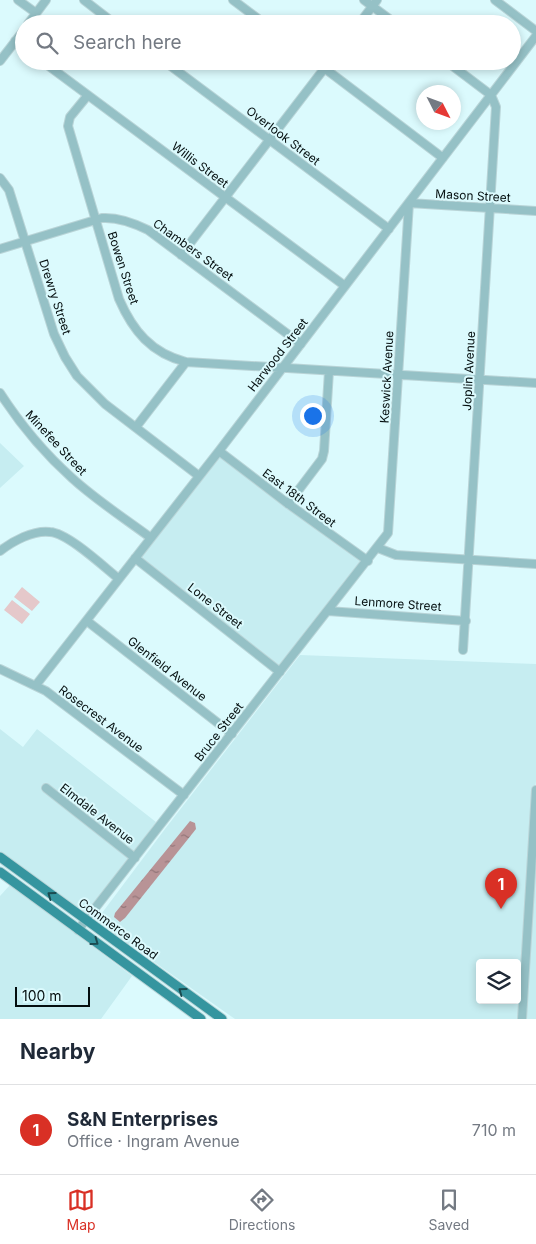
<!DOCTYPE html>
<html lang="en">
<head>
<meta charset="utf-8">
<style>
	body { margin:0; font-family:Inter,sans-serif; background:#f6f6f7; color:#1f2937 }
	.controls { position:absolute; right:15px; bottom:15px; display:grid; overflow:hidden; border-radius:5px; box-shadow:0 2px 8px #0003 }
	.controls button { width:45px; height:45px; display:grid; place-items:center; padding:0; border:0; border-bottom:1px solid #e0e1e3; background:#fff; color:#1f2937; font:25px sans-serif }
	.compass { position:absolute; left:416px; top:85px; width:45px; height:45px; border-radius:50%; background:#fff; box-shadow:0 2px 8px #0003; rotate:132deg }
	.scale { position:absolute; left:15px; bottom:12px; width:75px; box-sizing:border-box; padding-left:5px; border:2px solid #040e0f; border-top:0; font-size:14px; line-height:18px; white-space:nowrap; color:#040e0f; -webkit-text-stroke:4px #dbfafd; paint-order:stroke }
	.you { position:absolute; left:312px; top:415px; width:18px; height:18px; margin:-12px; border:4px solid #fff; border-radius:50%; background:#1a73e8; box-shadow:0 0 0 8px #1a73e833 }
	.badge { display:grid; place-items:center; width:32px; height:32px; border-radius:50%; background:#d93025; color:#fff; font-size:16px; font-weight:700 }
	.pin { position:absolute; translate:-50% -41px; filter:drop-shadow(0 1px 2px #0008) }
	.pin::after { content:''; position:absolute; top:26px; width:18px; height:15px; background:inherit; clip-path:polygon(0 0,100% 0,50% 100%) }
	.list { margin:0; padding:0; list-style:none }
	h2 { display:flex; justify-content:space-between; align-items:center; height:65px; margin:0; padding:0 20px; font-size:21px }
	h2 small { font-size:16px; font-weight:400; color:#747a83 }
	.list li { display:grid; grid-template-columns:32px 1fr auto; gap:15px; align-items:center; box-sizing:border-box; height:90px; padding:0 20px; border-top:1px solid #e0e1e3 }
	.list b { display:block; font-size:19px; white-space:nowrap }
	.list p { margin:0; font-size:16px; white-space:nowrap; color:#747a83 }
	.list em { font-size:16px; font-style:normal; color:#747a83 }
	.icon { flex:none; width:28px; height:28px; fill:none; stroke:currentColor; stroke-width:2; stroke-linecap:round; stroke-linejoin:round }
	.map { position:relative; flex:none; width:536px; height:1019px; overflow:hidden }
	.search { position:absolute; background:#fff; box-shadow:0 2px 8px #0003; left:15px; right:15px; top:15px; height:55px; display:flex; align-items:center; gap:12px; box-sizing:border-box; padding:0 18px; border-radius:28px; color:#747a83; font-size:19px }
	.sheet { height:155px; background:#fff }
	nav { display:flex; justify-content:space-around; align-items:center; box-sizing:border-box; height:70px; border-top:1px solid #e0e1e3; background:#fff; font-size:14px; color:#747a83 }
	nav a { display:grid; justify-items:center; gap:2px }
	nav .on { color:#d93025 }
	.map>svg:first-child { display:block }
</style>
</head>
<body>
<div class="map">
<svg width="536" height="1019" viewBox="0 0 536 1019">
	<defs>
		<pattern id="water-ripples" width="26" height="14" patternUnits="userSpaceOnUse" patternTransform="scale(1.25)"><rect width="26" height="14" fill="#b89396"/><path d="M2 4q2-2 4 0t4 0M15 11q2-2 4 0t4 0" fill="none" stroke="#937679"/></pattern>
	</defs>
	<rect width="100%" height="100%" fill="#dbfafd"/>
	<!-- built -->
	<path fill="#c6edf1" fill-rule="evenodd" d="M 0,443 L 24,466 L 0,488 Z
		M 219,451 L 366,562 L 280,672 L 135,558 Z
		M 300,655 L 536,664 L 536,781 L 533,812 L 536,813 L 536,1019 L 235,1019 L 96,921 L 165,829 ZM 480,963 L 517,963 L 517,1000 L 480,1000 Z
		M 0,729 L 23,747 L 37,729 L 156,822 L 87,914 L 0,851 Z
		M 10,885 L 132,976 L 101,1019 L 0,1019 L 0,896 Z"/>
	<!-- grass -->
	<path fill="#e5c8ca" d="M 22,587 L 40,602 L 32,611 L 14,597 Z
		M 12,600 L 30,614 L 22,624 L 4,610 Z"/>
	<!-- water -->
	<path fill="url(#water-ripples)" d="M 190,821 L 195,823 L 196,829 L 125,918 L 120,922 L 114,917 L 115,913 Z"/>
	<g fill="none" stroke-linecap="round" stroke-linejoin="round">
		<!-- minor casing -->
		<g stroke="#b9d4d7" stroke-width="10">
			<path id="minor" d="M 18,0 L 36,13
				M 84,0 L 115,24
				M 233,0 L 265,24
				M 364,0 L 396,24
				M 495,0 L 536,31
				M 28,24 L 46,0
				M 359,24 L 377,0
				M 15,41 L 24,47
				M 0,61 L 24,30
				M 42,61 L 345,286
				M 164,61 L 389,229
				M 315,61 L 443,158
				M 446,61 L 491,95 L 496,107 L 463,650
				M 88,95 L 70,117 L 68,126 L 119,299 C 133,331 151,353 186,362 L 536,383
				M 0,178 L 9,190 L 54,334 L 65,357 L 77,376 L 105,404 L 199,476
				M 0,249 L 102,218 C 117,217 134,223 148,230 L 301,344
				M 181,255 L 330,61
				M 0,393 C 20,424 44,453 72,478 C 96,500 124,518 151,538
				M 136,427 L 186,362
				M 219,451 L 287,503 L 368,561
				M 288,504 L 322,459 L 324,451 L 329,371
				M 378,548 L 396,555 L 536,564
				M 0,551 C 13,541 33,530 50,532 C 68,533 104,567 119,579
				M 135,558 L 280,672
				M 328,611 L 466,621
				M 87,621 L 232,734
				M 0,669 L 46,691 L 184,795
				M 36,685 L 219,451 L 536,36
				M 46,788 L 135,858
				M 78,930 L 388,533 L 409,203 L 536,211
				M 522,1019 L 536,790"/>
		</g>
		<!-- major casing -->
		<g stroke="#b9d4d7" stroke-width="11">
			<path id="major" d="M 0,857 L 222,1019
				M 0,872 L 201,1019"/>
		</g>
		<!-- minor -->
		<use href="#minor" stroke="#95c1c6" stroke-width="8"/>
		<!-- major -->
		<use href="#major" stroke="#35959f" stroke-width="9"/>
	</g>
	<!-- one-way arrows -->
	<defs><path id="oneway-chevron" d="M-2-3.5L2.5 0L-2 3.5" fill="none" stroke-width="1.6" stroke-linecap="round" stroke-linejoin="round" transform="scale(1.25)"/></defs>
	<g stroke="#1a4b50">
		<use href="#oneway-chevron" transform="translate(51 895) rotate(-144)"/>
		<use href="#oneway-chevron" transform="translate(95 942) rotate(36)"/>
		<use href="#oneway-chevron" transform="translate(182 991) rotate(-144)"/>
	</g>
	<g text-anchor="middle" stroke-width="4" stroke-linejoin="round" paint-order="stroke">
		<!-- street labels -->
		<g font-size="12" fill="#040e0f" stroke="#dbfafd">
			<text transform="translate(283 136) rotate(37)" y="4">Overlook Street</text>
			<text transform="translate(200 165) rotate(37)" y="4">Willis Street</text>
			<text transform="translate(473 196) rotate(3)" y="4">Mason Street</text>
			<text transform="translate(193 250) rotate(36)" y="4">Chambers Street</text>
			<text transform="translate(123 268) rotate(72)" y="4">Bowen Street</text>
			<text transform="translate(55 297) rotate(72)" y="4">Drewry Street</text>
			<text transform="translate(278 355) rotate(-52)" y="4">Harwood Street</text>
			<text transform="translate(469 371) rotate(-87)" y="4">Joplin Avenue</text>
			<text transform="translate(387 377) rotate(-87)" y="4">Keswick Avenue</text>
			<text transform="translate(56 443) rotate(47)" y="4">Minefee Street</text>
			<text transform="translate(299 498) rotate(37)" y="4">East 18th Street</text>
			<text transform="translate(398 604) rotate(4)" y="4">Lenmore Street</text>
			<text transform="translate(215 606) rotate(38)" y="4">Lone Street</text>
			<text transform="translate(167 669) rotate(38)" y="4">Glenfield Avenue</text>
			<text transform="translate(101 719) rotate(37)" y="4">Rosecrest Avenue</text>
			<text transform="translate(219 732) rotate(-52)" y="4">Bruce Street</text>
			<text transform="translate(97 814) rotate(38)" y="4">Elmdale Avenue</text>
			<text transform="translate(118 929) rotate(36)" y="4">Commerce Road</text>
		</g>
	</g>
</svg>
<div class="controls">
<button><svg class="icon" aria-label="layers" viewBox="0 0 24 24"><path d="M12 4l9 5-9 5-9-5zM3 14l9 5 9-5"/></svg></button>
</div>
<svg class="compass" viewBox="-18 -18 36 36"><path d="M0-13l5 13h-10z" fill="#e53935"/><path d="M0 13l5-13h-10z" fill="#747a83"/></svg>
<div class="scale">100 m</div>
<div class="you"></div>
<div class="pin badge" style="left:501px;top:909px">1</div>
<div class="search"><svg class="icon" aria-label="search" viewBox="0 0 24 24"><circle cx="10" cy="10" r="6"/><path d="M15 15l6 6"/></svg>Search here</div>
</div>
<section class="sheet">
<h2>Nearby<small></small></h2>
<ul class="list">
<li><span class="badge">1</span><div><b>S&amp;N Enterprises</b><p>Office · Ingram Avenue</p></div><em>710 m</em></li>
</ul>
</section>
<nav>
<a class="on"><svg class="icon" aria-label="map" viewBox="0 0 24 24"><path d="M3 6l6-2 6 2 6-2v14l-6 2-6-2-6 2zM9 4v14M15 6v14"/></svg>Map</a>
<a><svg class="icon" aria-label="directions" viewBox="0 0 24 24"><path d="M12 3l9 9-9 9-9-9zM9 14v-3h6M13 9l2 2-2 2"/></svg>Directions</a>
<a><svg class="icon" aria-label="saved" viewBox="0 0 24 24"><path d="M7 4h10v16l-5-4-5 4z"/></svg>Saved</a>
</nav>
</body>
</html>
